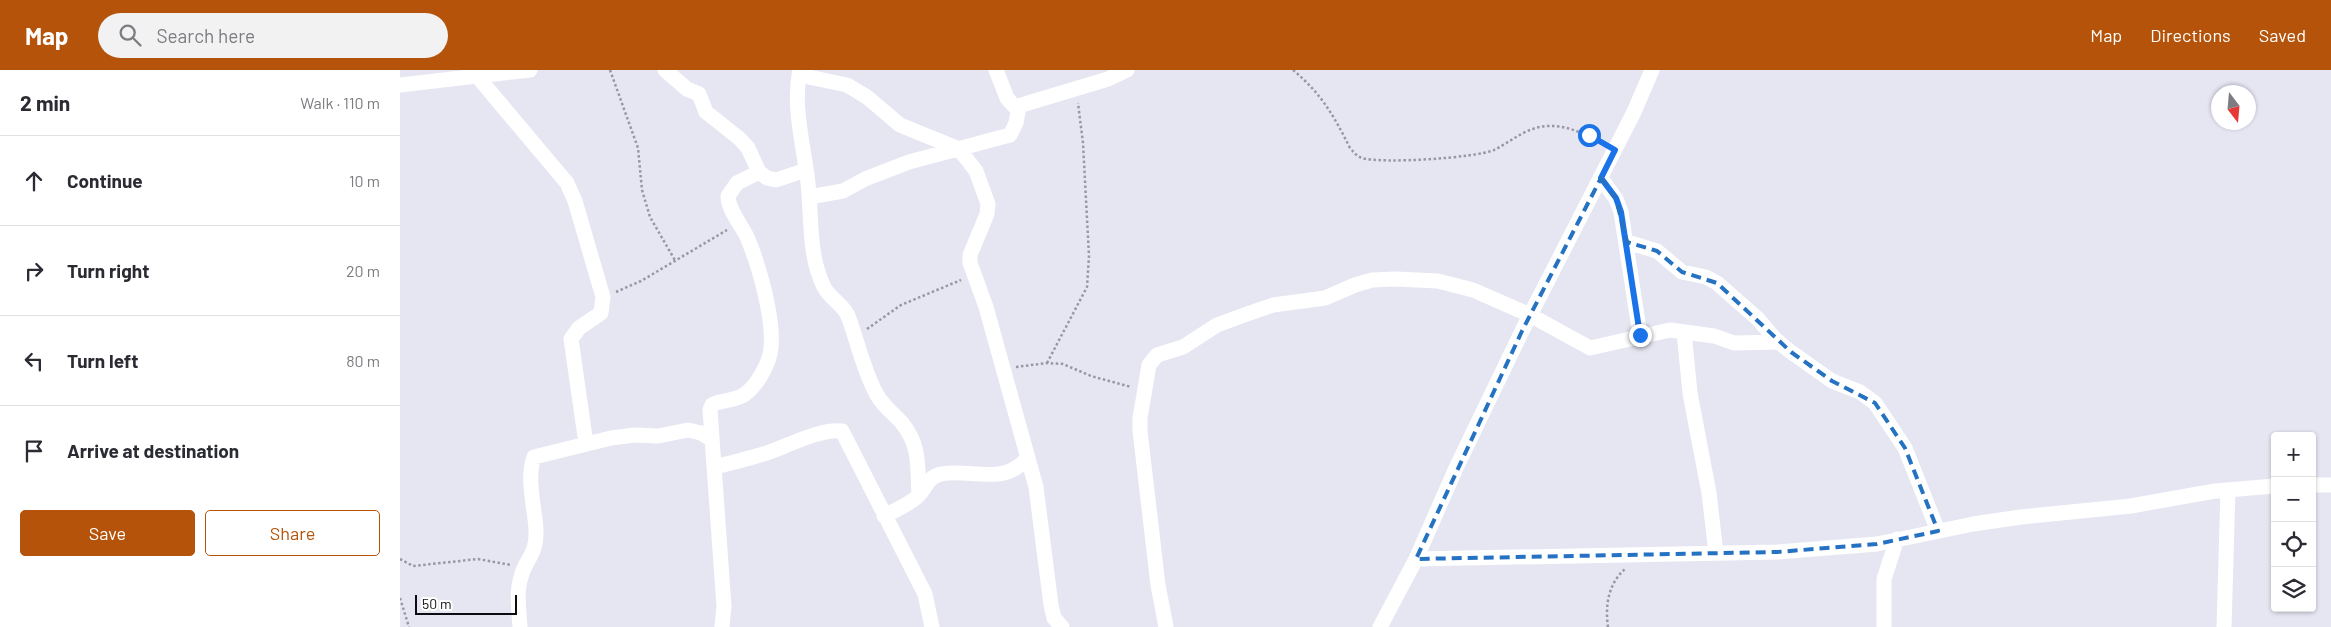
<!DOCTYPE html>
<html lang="en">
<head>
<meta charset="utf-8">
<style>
	body { margin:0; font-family:Barlow,sans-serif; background:#f2f2f3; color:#2b2b33 }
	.controls { position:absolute; right:15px; bottom:15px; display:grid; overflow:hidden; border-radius:5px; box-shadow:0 1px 4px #0004 }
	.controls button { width:45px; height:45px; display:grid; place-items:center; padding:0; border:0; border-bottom:1px solid #e1e1e2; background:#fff; color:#2b2b33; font:25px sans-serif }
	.compass { position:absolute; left:1811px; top:15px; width:45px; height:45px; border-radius:50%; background:#fff; box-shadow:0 1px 4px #0004; rotate:164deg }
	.scale { position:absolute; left:15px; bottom:12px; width:102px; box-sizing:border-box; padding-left:5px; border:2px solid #0d0d11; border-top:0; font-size:14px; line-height:18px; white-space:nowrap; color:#0d0d11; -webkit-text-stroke:4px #fff; paint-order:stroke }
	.stop { position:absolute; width:15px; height:15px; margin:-11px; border:4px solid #1a73e8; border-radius:50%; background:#fff }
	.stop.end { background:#1a73e8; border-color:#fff; box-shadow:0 1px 5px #0008 }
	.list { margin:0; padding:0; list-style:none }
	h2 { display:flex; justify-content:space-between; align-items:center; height:65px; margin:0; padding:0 20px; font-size:21px }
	h2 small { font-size:16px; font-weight:400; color:#7c7c81 }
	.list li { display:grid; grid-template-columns:32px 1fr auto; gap:15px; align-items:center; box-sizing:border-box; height:90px; padding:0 20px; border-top:1px solid #e1e1e2 }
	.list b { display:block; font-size:19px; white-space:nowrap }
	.list em { font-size:16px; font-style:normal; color:#7c7c81 }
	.actions { display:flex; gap:10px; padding:15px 20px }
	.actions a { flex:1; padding:11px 0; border:1px solid #b45309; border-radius:5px; text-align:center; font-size:18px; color:#b45309 }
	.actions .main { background:#b45309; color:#fff }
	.icon { flex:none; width:28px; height:28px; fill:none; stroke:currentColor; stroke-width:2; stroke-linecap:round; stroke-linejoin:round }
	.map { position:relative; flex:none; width:1931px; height:557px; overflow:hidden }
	header { display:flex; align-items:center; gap:30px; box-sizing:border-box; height:70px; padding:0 25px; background:#b45309; color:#fff }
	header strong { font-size:24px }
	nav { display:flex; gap:28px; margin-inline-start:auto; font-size:18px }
	.search { width:350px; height:45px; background:#f2f2f3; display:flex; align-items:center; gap:12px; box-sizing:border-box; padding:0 18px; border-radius:28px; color:#7c7c81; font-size:19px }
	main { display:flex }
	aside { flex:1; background:#fff }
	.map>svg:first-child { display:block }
</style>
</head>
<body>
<header>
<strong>Map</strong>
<div class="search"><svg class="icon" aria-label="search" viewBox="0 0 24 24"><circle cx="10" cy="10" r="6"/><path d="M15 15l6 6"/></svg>Search here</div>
<nav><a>Map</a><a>Directions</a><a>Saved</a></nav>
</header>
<main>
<aside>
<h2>2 min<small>Walk · 110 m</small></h2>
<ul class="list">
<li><svg class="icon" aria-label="ahead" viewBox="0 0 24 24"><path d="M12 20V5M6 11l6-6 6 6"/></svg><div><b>Continue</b></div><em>10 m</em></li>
<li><svg class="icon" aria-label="right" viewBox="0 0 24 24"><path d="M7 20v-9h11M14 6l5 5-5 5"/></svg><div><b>Turn right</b></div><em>20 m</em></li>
<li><svg class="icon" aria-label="left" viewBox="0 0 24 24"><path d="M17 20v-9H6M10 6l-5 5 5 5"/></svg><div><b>Turn left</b></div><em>80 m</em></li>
<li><svg class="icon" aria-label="arrive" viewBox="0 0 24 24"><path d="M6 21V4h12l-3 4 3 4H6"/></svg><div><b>Arrive at destination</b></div></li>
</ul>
<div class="actions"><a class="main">Save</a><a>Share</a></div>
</aside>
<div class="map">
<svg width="1931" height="557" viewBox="0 0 1931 557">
	<rect width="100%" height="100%" fill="#e5e6f2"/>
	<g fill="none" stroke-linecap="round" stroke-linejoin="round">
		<!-- path -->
		<path stroke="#9898a2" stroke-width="2.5" stroke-dasharray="2.5 2.5" stroke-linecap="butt" d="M 210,0 L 238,78 L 242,120 L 250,147 L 276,192
			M 893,0 C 921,23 934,46 950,78 C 954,82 956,86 962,88 C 981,94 1075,88 1094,80 C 1112,71 1128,56 1149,56 C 1167,55 1187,65 1203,73
			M 216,222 L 241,211 L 327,160
			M 467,259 L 501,235 L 561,210
			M 647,293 L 687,217 L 689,186 L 683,73 L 678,33
			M 616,297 L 647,293 L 663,294 L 691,306 L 731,317
			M 0,489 L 13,496 L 78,489 L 111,495
			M 0,528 L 9,557
			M 1208,557 C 1205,536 1208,514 1225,499"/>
		<!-- street -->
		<path stroke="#fff" stroke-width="15" d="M 265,0 L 287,19 L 299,24 L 306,42 L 340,69 L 348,78 L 359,102 L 367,108 L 376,110 L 406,100
			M 400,0 C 392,37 404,76 408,113 C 412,148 408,185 424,217 C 430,229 443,234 448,246 C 458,272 463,300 477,325 C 483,336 493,343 502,353 C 521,377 517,396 519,424
			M 596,0 L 607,28 L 615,37 L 708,9 L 727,0
			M 399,5 L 447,15 L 467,27 L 500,55 L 559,79 L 576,101 L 588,134 L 587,144 L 570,185 L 570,193 L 586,237 L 636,417 L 651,535 L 654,548 L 662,557
			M 77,6 L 167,113 L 175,131 L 203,227 L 201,243 L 179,258 L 171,269 L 186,374
			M 0,15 L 130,0
			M 1201,108 L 1216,129 L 1221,142 L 1240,265
			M 409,127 L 443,121 L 465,109 L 509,92 L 610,65 L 616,53 L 619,36
			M 1227,172 L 1257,181 L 1282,202 L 1306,207 L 1317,213 L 1358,249 L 1376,270 L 1391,282 L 1432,311 L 1460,322 L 1475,333 L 1505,378 L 1538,461
			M 1284,262 L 1290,323 L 1309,423 L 1316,483
			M 314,397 C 332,393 350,388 367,383 C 387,376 421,358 442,361 L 525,524 L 532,557
			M 1912,415 L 1931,415
			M 484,446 C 496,440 506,436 517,427 C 527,418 526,408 541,404 C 570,398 605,417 628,387
			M 1016,489 L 1377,482 L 1477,474 L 1573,454 L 1621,447 L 1731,436 L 1815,421 L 1875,416
			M 120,557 C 119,541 116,522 121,507 C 126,487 137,486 136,460 C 135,438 126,409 134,387 L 211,368 L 235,365 L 258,366 L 288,360 L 301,363 L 312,370
			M 322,557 L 324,536 L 310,340 L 312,335 L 316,333 C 325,330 338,330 345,324 C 357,316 370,292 371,278 C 374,248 359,195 347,167 C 341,154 328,140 328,126 L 337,113 L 359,102
			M 766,557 L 758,515 L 740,361 L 740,348 L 749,295 L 757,285 L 783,277 L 817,255 L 847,244 L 873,235 L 925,228 L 955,215 L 972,210 L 995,209 L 1038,211 L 1073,220 L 1130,245 L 1190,278 L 1270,260 L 1314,266 L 1334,273 L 1379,272
			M 980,557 L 1016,489 L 1056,398 L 1122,261 L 1234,42 L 1252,0
			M 1484,557 L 1484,509 L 1497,469
			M 1824,557 L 1828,420"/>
	</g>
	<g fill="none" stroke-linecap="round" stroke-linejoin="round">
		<!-- route -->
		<path stroke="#1a73e8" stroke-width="6" d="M 1189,65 L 1215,80 L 1201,108 L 1216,128 L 1221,142 L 1240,265"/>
	</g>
	<!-- marked area -->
	<path fill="none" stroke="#2572c2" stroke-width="4" stroke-dasharray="10 6" stroke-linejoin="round" d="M 1201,108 L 1216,129 L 1227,172 L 1257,181 L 1282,202 L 1317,213 L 1391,282 L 1432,311 L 1475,333 L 1505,378 L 1538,461 L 1477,474 L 1377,482 L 1016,489 L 1122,261 Z"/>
</svg>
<div class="controls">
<button>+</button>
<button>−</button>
<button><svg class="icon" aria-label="locate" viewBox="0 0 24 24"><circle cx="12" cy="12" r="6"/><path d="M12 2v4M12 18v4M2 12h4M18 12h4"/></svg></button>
<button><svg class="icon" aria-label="layers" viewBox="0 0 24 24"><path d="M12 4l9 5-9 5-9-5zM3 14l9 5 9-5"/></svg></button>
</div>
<svg class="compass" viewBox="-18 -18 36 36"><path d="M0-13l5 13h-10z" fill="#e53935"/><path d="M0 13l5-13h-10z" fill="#7c7c81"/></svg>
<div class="scale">50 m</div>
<div class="stop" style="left:1189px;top:65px"></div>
<div class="stop end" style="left:1240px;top:265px"></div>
</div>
</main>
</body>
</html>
